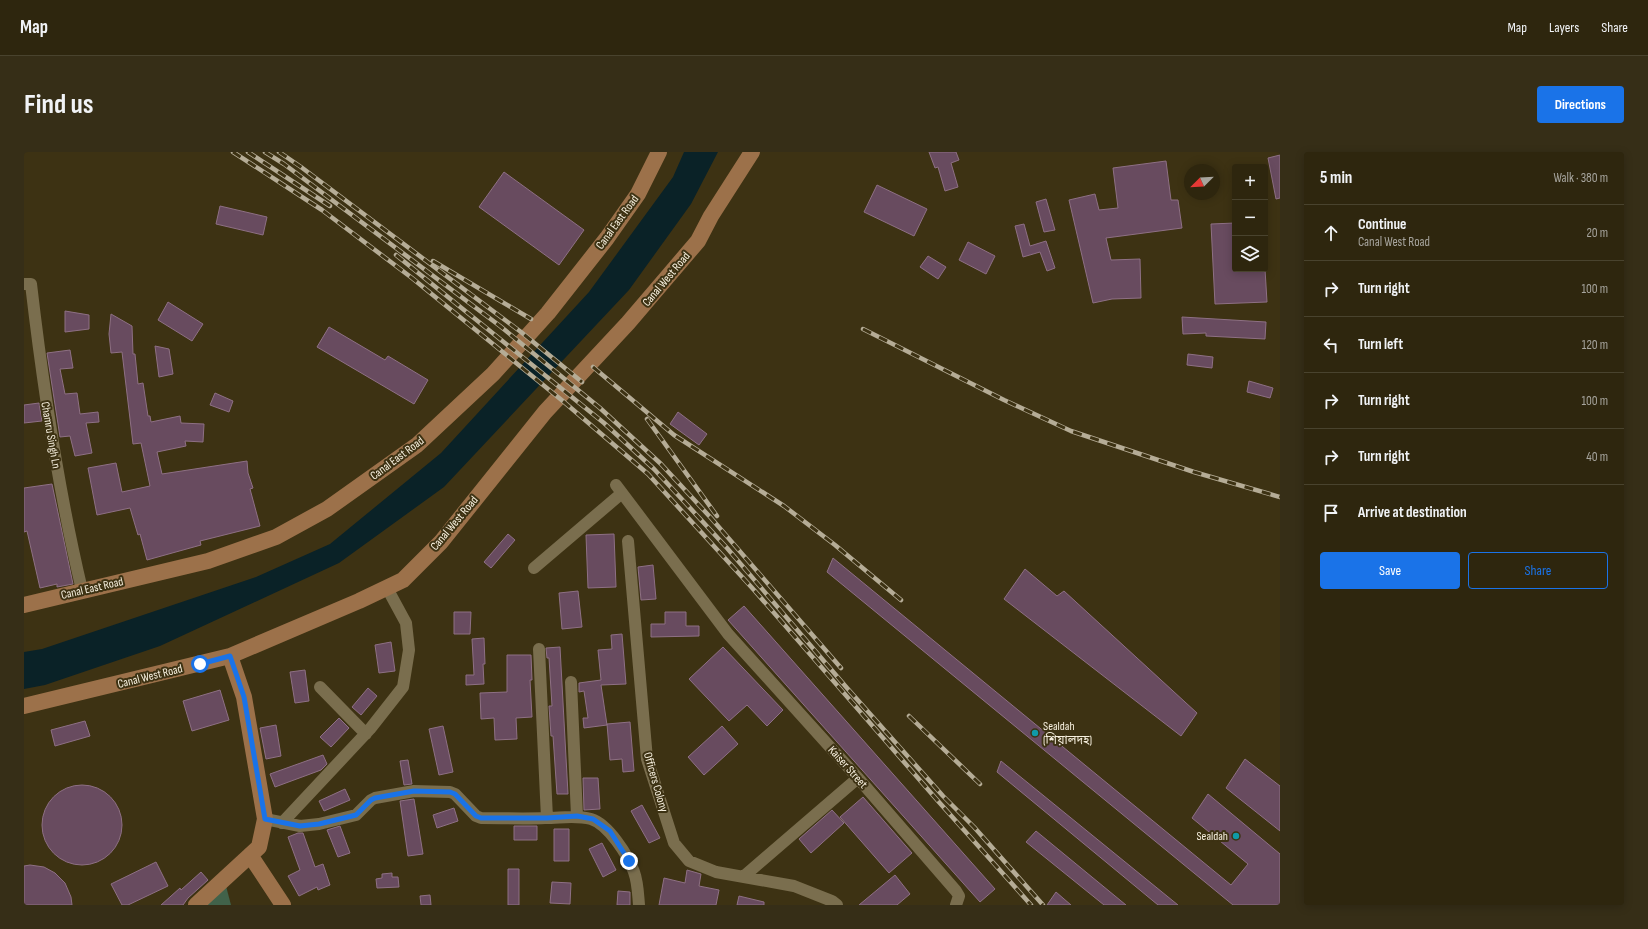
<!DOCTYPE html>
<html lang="en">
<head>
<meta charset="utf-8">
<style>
	body { margin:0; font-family:"Sofia Sans Condensed","Noto Sans Bengali",sans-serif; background:#362e17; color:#f1f3f6 }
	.controls { position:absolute; right:12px; top:12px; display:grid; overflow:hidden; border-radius:4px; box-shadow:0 2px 10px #0003 }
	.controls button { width:36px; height:36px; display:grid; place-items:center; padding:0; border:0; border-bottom:1px solid #49432e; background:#2e260e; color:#f1f3f6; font:20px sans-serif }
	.compass { position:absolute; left:1160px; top:12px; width:36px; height:36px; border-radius:50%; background:#2e260e; box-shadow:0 2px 10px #0003; rotate:246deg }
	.stop { position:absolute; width:12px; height:12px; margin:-9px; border:3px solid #1a73e8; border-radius:50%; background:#fff }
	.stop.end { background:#1a73e8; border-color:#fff; box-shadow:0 1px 4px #0008 }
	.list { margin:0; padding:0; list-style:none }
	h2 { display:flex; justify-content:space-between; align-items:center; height:52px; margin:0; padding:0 16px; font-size:17px }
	h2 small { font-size:13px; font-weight:400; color:#a7a59e }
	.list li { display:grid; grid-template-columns:26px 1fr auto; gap:12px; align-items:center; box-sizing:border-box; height:56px; padding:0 16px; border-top:1px solid #49432e }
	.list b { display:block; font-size:15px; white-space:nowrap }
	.list p { margin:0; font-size:13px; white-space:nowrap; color:#a7a59e }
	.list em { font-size:13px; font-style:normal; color:#a7a59e }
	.actions { display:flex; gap:8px; padding:12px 16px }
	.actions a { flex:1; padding:9px 0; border:1px solid #1a73e8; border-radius:4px; text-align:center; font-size:14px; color:#1a73e8 }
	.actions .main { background:#1a73e8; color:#fff }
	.icon { flex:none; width:22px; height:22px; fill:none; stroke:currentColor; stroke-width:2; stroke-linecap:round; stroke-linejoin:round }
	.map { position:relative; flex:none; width:1256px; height:753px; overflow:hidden; border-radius:4px }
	header { display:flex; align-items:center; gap:24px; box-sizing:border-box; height:56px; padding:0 20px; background:#2e260e; border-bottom:1px solid #49432e }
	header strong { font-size:19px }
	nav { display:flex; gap:22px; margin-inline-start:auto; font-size:14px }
	.intro { display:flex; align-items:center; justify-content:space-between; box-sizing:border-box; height:96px; padding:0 24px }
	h1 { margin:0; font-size:28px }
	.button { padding:10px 18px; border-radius:4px; background:#1a73e8; color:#fff; font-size:14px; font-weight:700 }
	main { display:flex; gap:24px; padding:0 24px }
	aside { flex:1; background:#2e260e; border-radius:4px; box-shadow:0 2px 10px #0003 }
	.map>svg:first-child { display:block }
</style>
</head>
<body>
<header>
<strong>Map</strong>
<nav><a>Map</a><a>Layers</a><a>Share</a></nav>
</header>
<div class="intro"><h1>Find us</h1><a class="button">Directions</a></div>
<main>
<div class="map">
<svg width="1256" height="753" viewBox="0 0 1256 753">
	<rect width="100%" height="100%" fill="#3d3213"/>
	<!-- green -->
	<path fill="#41624a" d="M 202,734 L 207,753 L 182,753 Z"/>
	<!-- water -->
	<path fill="#0a2227" d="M 660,0 L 694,0 L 667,52 L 605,138 L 420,335 L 315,411 L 136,494 L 21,533 L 0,537 L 0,500 L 18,497 L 232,425 L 306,392 L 417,301 L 565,140 L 649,25 Z"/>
	<!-- building -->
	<path fill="#684b5f" stroke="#8e7084" d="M 905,0 L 932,0 L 935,8 L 927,11 L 934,35 L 921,39 L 914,15 L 911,16 Z
		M 1256,3 L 1256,46 L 1252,47 L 1244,6 Z
		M 1142,9 L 1147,48 L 1154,48 L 1158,76 L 1082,86 L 1087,108 L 1116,107 L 1117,146 L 1088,147 L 1069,151 L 1045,48 L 1071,42 L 1075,58 L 1094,56 L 1089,16 Z
		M 480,20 L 560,78 L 535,113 L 455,55 Z
		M 853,33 L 903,57 L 890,84 L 840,60 Z
		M 1022,47 L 1031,78 L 1020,80 L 1012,50 Z
		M 196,54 L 243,65 L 239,83 L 192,72 Z
		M 1211,71 L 1211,117 L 1241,117 L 1243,150 L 1191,152 L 1187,72 Z
		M 1000,72 L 1006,94 L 1022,89 L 1031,116 L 1023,119 L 1016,100 L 999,105 L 991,74 Z
		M 944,90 L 971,104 L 962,122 L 935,108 Z
		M 904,104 L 922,115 L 914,127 L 896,115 Z
		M 144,150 L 179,172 L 168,189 L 134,168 Z
		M 41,159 L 65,163 L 65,177 L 41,180 Z
		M 87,162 L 108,174 L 109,202 L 111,202 L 114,232 L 119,231 L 124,264 L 126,264 L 127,270 L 156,264 L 157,271 L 180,272 L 179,290 L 161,289 L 162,294 L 133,300 L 138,322 L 223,309 L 224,321 L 229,336 L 226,337 L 236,374 L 176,389 L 177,393 L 123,408 L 116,382 L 114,383 L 106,356 L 73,363 L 64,316 L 92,311 L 98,340 L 126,334 L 117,291 L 109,292 L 98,200 L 87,201 L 85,182 Z
		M 1158,165 L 1242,170 L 1241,187 L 1182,184 L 1182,181 L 1159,182 Z
		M 305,175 L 361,208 L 364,204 L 404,228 L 390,252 L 293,195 Z
		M 131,194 L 145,197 L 149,222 L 135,225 Z
		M 46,198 L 49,216 L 36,217 L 41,242 L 53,241 L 56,262 L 74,260 L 75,270 L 62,271 L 68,301 L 51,304 L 46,284 L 36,285 L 23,201 Z
		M 1164,202 L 1189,205 L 1188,216 L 1163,213 Z
		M 1225,229 L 1249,236 L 1246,246 L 1223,240 Z
		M 191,241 L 209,249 L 205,260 L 186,253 Z
		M 15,251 L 18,269 L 0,271 L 0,253 Z
		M 654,260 L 683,282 L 675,293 L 646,272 Z
		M 28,332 L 49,432 L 33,435 L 33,432 L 16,436 L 3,379 L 0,380 L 0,336 Z
		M 484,382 L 491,388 L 467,416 L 460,410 Z
		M 590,382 L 592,435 L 564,436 L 562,383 Z
		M 809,406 L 1207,733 L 1224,712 L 1168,666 L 1184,642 L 1256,702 L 1256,753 L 1209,753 L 803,420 Z
		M 629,413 L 632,447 L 617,448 L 614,415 Z
		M 1001,417 L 1033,444 L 1040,439 L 1173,561 L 1157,584 L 980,447 Z
		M 554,439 L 558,475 L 538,477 L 535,441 Z
		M 720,454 L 971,737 L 956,750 L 704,468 Z
		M 430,460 L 447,460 L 446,482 L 430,482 Z
		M 641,460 L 662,460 L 662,474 L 675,474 L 675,484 L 627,485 L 627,472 L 641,472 Z
		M 598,482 L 602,532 L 577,533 L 583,573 L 560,576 L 559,566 L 564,566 L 560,539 L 555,540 L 555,531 L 577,528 L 574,498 L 588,497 L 587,483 Z
		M 460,486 L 461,512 L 459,512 L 460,532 L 442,533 L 442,523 L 450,523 L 448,487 Z
		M 367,490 L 371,519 L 355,521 L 351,493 Z
		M 536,495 L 544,642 L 533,642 L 529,584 L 527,584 L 525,554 L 528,554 L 525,506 L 523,506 L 522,496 Z
		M 699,495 L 759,558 L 743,574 L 723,553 L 705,569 L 665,527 Z
		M 483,503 L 507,503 L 508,528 L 506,528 L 508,565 L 492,566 L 493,587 L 471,588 L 470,566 L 457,567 L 456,541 L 483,540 Z
		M 281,518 L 285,549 L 271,551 L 266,520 Z
		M 344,536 L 353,544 L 337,563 L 328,555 Z
		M 196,538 L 205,568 L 168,579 L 159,549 Z
		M 315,566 L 325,576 L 307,595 L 296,585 Z
		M 61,569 L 66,584 L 31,594 L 27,578 Z
		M 606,570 L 610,619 L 599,620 L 598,607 L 586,608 L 583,572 Z
		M 252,573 L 257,604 L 242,607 L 236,576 Z
		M 419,574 L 429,620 L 415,623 L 405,577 Z
		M 698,574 L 714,592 L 680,623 L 664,605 Z
		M 299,603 L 303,612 L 297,618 L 251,635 L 246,622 Z
		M 1221,607 L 1256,634 L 1256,679 L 1202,636 Z
		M 384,608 L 388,632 L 380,633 L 376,609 Z
		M 977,609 L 1154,753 L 1134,753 L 973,620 Z
		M 559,626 L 574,626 L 576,657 L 560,658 Z
		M18 673a40 40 0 1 1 80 0a40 40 0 1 1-80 0Z
		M 321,637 L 326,648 L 300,659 L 295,649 Z
		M 839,645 L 888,701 L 865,721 L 816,665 Z
		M 390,647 L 399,702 L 384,704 L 376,649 Z
		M 618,653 L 636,686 L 625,691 L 607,659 Z
		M 430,656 L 434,669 L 413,676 L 409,663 Z
		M 808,658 L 820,671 L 787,701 L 775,687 Z
		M 316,674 L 326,701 L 314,705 L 303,678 Z
		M 490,674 L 513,674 L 513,688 L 490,688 Z
		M 530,677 L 545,677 L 545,709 L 530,709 Z
		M 1012,679 L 1102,753 L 1080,753 L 1002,690 Z
		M 274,681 L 279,681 L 291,715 L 299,712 L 306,733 L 294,738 L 293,735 L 275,744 L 264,724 L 276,718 L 264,685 Z
		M 578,691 L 592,718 L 579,725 L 565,697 Z
		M 132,710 L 144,734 L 104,753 L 98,753 L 87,732 Z
		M 6,713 L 20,715 L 31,721 L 41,731 L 47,745 L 48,753 L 0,753 L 0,714 Z
		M 484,717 L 495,717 L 495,753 L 484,753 Z
		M 663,718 L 677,722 L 675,734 L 695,738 L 692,753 L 635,753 L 640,726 L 661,731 Z
		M 177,720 L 184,728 L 164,746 L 159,753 L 137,753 L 156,736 L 157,738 Z
		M 368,721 L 368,725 L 374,725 L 375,735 L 353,736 L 352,727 L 358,726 L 358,722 Z
		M 871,723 L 886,742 L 873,753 L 835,753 Z
		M 528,730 L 547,731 L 546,752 L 526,751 Z
		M 594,739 L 606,740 L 606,753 L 593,753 Z
		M 1032,740 L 1047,753 L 1023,753 Z
		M 406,743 L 407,753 L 397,753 L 396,744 Z
		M 715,744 L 740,750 L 740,753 L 713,753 Z"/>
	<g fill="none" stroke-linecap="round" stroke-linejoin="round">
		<!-- street -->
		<path stroke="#7a6e4e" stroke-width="12" d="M 0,132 L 7,132 C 19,235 34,337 58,438
			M 592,333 L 704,482 L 834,626 L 932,739 L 935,744 L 932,753
			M 604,389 L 623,607 L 650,691 L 665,709 L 692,720 L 770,734 L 808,749 L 813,753
			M 510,416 L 598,341
			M 515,497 L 523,666
			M 547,530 L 553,664
			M 296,535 L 342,582
			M 241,667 L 276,674 L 295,672 L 332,663 L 347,648 L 351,646 L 390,639 L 426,640 L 431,642 L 452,664 L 457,666 C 478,666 500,667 521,666 C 537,666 552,663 567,667 C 584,672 604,703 610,720 C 614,731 614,742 615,753
			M 258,671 L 346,577 L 379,535 L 385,498 L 382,471 L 363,436
			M 719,725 L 834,626"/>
		<!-- secondary -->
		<path stroke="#9c714a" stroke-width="16" d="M 0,453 L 184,409 L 252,385 L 303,357 L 393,293 L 469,222 L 524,161 L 583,86 L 614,42 L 635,0
			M 0,554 L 206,504 L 335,449 L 379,428 L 417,390 L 521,260 L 604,171 L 674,89 L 687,64 L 728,0
			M 226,703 L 259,753
			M 172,753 L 235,695 L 241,667 L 220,545 L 206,504"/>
		<!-- rail casing -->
		<g stroke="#b5ac96" stroke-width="4.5">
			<path id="rail" d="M 209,0 L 298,58 L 388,126 L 540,250 L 624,322 L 730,438 L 914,649 L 1007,753
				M 224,0 L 306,54
				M 241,0 L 260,12 L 476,174 L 576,256 L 637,312 L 687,366 L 817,516
				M 255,0 L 277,15 L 497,180 L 558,230
				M 372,103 L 580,271 L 630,317 L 703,396 L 823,536 L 919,644 L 950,675 L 1019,753
				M 409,109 L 507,167
				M 839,177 L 980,248 L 1047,279 L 1170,320 L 1256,345
				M 569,215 L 650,283 L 760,354 L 811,393 L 877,448
				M 623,267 L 693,364
				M 885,564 L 956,632"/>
		</g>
		<!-- rail -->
		<use href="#rail" stroke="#3d3213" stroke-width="3" stroke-dasharray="9" stroke-linecap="butt"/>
	</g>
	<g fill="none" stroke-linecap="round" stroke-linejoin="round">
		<!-- route -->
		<path stroke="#1a73e8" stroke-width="5" d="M 176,512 L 206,504 L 220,545 L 241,667 L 276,674 L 295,672 L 332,663 L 347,648 L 351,646 L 390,639 L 426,640 L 431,642 L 452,664 L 457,666 L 523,666 L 553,664 L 569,667 L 586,679 L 605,709"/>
	</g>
	<!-- markers -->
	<g fill="#0f9aa8" stroke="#3d3213" stroke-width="1.5">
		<circle cx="1011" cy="581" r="4"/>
		<circle cx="1212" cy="684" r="4"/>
	</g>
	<g text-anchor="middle" stroke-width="4" stroke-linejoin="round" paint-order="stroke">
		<!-- street labels -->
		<g font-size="12" fill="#f7f0df" stroke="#3d3213">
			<text transform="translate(593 70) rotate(-54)" y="4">Canal East Road</text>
			<text transform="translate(642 127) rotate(-50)" y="4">Canal West Road</text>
			<text transform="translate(27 283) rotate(80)" y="4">Chamru Singh Ln</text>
			<text transform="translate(373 306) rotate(-37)" y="4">Canal East Road</text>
			<text transform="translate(430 371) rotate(-50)" y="4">Canal West Road</text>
			<text transform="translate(68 436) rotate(-13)" y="4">Canal East Road</text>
			<text transform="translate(126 524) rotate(-14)" y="4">Canal West Road</text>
			<text transform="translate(824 615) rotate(48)" y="4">Kaiser Street</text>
			<text transform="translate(632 630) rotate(74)" y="4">Officers Colony</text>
		</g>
		<!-- poi labels -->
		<g font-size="12" fill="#f7f0df" stroke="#3d3213" text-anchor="start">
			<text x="1019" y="578">Sealdah<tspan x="1019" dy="14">(শিয়ালদহ)</tspan></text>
			<text x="1204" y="688" text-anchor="end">Sealdah</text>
		</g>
	</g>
</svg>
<div class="controls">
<button>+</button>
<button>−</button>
<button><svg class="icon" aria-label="layers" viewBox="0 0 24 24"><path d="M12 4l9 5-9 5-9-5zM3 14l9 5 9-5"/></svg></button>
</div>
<svg class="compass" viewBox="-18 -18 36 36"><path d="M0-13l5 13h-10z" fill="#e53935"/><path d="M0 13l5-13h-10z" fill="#a7a59e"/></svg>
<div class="stop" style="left:176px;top:512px"></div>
<div class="stop end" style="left:605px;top:709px"></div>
</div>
<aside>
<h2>5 min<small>Walk · 380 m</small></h2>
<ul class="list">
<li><svg class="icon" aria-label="ahead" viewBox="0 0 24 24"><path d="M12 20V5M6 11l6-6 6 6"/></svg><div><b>Continue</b><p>Canal West Road</p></div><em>20 m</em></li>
<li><svg class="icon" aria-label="right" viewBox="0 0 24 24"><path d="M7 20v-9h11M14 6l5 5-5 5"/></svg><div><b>Turn right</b></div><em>100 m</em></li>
<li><svg class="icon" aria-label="left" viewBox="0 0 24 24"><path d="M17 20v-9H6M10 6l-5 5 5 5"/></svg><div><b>Turn left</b></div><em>120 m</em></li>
<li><svg class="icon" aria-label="right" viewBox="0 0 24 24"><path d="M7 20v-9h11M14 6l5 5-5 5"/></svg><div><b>Turn right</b></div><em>100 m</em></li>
<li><svg class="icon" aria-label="right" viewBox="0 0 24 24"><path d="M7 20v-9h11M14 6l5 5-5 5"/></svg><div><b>Turn right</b></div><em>40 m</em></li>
<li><svg class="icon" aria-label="arrive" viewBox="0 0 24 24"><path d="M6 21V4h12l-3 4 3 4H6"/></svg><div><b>Arrive at destination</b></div></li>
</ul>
<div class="actions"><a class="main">Save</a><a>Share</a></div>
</aside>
</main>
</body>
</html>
